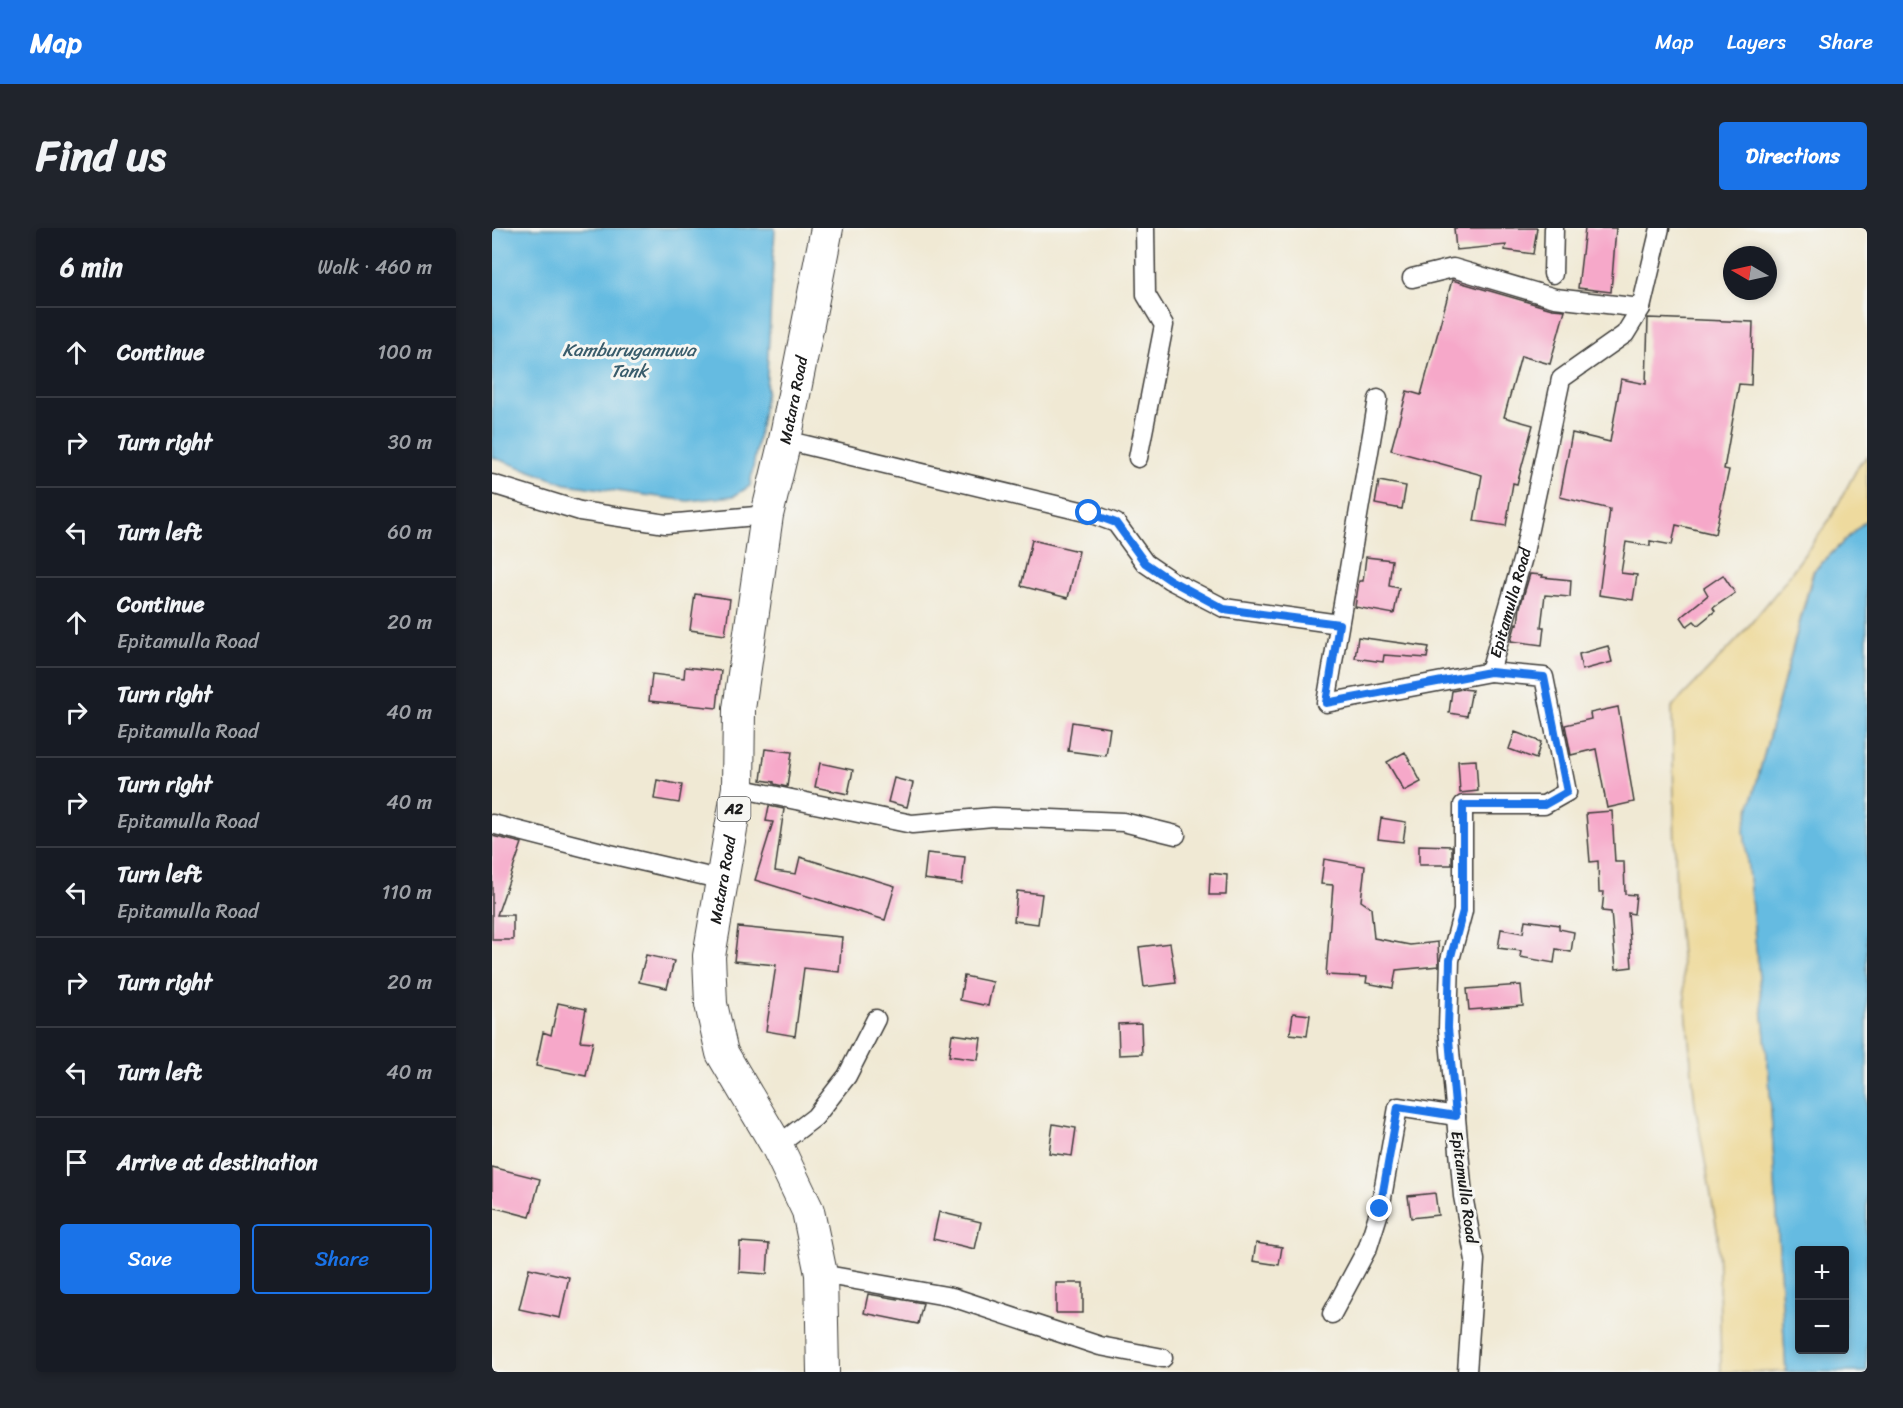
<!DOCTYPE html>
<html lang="en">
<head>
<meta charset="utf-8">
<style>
	body { margin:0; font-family:Sriracha,sans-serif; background:#20242c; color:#f1f3f6 }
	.controls { position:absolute; right:18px; bottom:18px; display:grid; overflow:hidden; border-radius:6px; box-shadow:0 3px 9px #0003 }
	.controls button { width:54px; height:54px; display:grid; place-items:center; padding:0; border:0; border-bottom:2px solid #363941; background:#171b24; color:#f1f3f6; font:30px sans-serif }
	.compass { position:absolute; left:1231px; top:18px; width:54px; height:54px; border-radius:50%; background:#171b24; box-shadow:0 3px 9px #0003; rotate:279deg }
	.stop { position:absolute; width:18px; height:18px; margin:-14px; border:4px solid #1a73e8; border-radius:50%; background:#fff }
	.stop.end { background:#1a73e8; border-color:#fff; box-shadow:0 2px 6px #0008 }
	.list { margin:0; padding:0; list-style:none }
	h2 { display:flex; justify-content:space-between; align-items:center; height:78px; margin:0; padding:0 24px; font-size:26px }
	h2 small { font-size:20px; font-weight:400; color:#9ea1a6 }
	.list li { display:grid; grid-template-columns:39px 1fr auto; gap:18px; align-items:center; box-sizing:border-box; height:90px; padding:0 24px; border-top:2px solid #363941 }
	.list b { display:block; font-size:22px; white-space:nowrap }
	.list p { margin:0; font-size:20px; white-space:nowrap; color:#9ea1a6 }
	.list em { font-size:20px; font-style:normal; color:#9ea1a6 }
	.actions { display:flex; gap:12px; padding:18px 24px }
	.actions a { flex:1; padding:14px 0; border:2px solid #1a73e8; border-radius:6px; text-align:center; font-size:21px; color:#1a73e8 }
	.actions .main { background:#1a73e8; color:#fff }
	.icon { flex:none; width:33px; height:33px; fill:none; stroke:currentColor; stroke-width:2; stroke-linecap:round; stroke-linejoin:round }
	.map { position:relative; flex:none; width:1375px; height:1144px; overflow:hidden; border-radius:6px }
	header { display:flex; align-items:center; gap:36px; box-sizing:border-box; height:84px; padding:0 30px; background:#1a73e8; color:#fff }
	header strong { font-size:28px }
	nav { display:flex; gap:33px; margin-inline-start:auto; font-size:21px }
	.intro { display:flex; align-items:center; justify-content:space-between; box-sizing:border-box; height:144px; padding:0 36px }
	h1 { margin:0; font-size:42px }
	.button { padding:15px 27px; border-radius:6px; background:#1a73e8; color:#fff; font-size:21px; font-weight:700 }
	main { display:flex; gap:36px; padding:0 36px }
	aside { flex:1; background:#171b24; border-radius:6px; box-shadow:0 3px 9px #0003 }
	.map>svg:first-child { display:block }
</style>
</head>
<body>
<header>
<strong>Map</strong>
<nav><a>Map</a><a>Layers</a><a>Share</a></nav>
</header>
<div class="intro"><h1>Find us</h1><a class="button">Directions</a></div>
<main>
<aside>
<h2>6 min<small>Walk · 460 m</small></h2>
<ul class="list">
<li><svg class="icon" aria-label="ahead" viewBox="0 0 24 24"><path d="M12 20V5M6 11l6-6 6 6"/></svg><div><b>Continue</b></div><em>100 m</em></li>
<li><svg class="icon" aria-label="right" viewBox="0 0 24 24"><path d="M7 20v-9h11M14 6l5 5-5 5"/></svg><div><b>Turn right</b></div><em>30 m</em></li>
<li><svg class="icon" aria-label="left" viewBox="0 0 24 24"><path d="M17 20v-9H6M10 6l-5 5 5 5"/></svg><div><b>Turn left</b></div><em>60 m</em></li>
<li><svg class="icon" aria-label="ahead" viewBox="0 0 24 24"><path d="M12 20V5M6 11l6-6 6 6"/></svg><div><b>Continue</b><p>Epitamulla Road</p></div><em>20 m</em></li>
<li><svg class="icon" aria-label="right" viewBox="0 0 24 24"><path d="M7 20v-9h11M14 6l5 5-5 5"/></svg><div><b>Turn right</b><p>Epitamulla Road</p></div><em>40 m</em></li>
<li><svg class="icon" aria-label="right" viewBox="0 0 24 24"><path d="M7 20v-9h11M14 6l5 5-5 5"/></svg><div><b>Turn right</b><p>Epitamulla Road</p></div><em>40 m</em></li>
<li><svg class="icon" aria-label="left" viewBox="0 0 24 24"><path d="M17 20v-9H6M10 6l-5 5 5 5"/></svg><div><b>Turn left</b><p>Epitamulla Road</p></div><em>110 m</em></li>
<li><svg class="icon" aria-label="right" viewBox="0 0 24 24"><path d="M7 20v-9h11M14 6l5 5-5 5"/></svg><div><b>Turn right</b></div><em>20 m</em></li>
<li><svg class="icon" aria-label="left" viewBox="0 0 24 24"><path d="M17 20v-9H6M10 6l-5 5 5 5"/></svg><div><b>Turn left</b></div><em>40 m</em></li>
<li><svg class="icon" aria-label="arrive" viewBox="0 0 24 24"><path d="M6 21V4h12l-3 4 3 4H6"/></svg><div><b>Arrive at destination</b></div></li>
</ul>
<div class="actions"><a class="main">Save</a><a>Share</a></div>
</aside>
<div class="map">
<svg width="1375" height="1144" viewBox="0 0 1375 1144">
	<rect width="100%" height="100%" fill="#f6f6f2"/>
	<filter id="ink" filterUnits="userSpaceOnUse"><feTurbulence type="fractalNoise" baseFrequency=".0167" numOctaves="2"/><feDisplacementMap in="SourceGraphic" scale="12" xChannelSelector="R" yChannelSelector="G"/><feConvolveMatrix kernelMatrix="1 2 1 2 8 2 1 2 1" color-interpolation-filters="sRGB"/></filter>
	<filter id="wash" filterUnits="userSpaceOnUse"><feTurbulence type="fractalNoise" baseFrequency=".008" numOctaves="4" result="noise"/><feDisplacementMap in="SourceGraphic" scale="24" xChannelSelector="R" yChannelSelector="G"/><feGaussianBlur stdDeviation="1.35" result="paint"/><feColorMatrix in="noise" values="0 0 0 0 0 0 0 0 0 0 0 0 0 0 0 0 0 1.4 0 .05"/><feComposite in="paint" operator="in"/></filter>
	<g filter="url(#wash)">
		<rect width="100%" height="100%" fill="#f0e9d4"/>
		<!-- sand -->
		<path fill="#eeda9e" stroke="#857b5d" stroke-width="1.5" d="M 1375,228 L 1375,291 L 1321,343 L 1252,601 L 1277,848 L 1294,1144 L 1229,1144 L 1226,1007 L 1203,877 L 1184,674 L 1180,479 L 1246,411 L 1288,360 L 1338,291 L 1367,237 Z"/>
		<!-- water -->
		<path fill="#65bbe1" stroke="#406c7e" stroke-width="1.5" fill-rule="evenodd" d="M 0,0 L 283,0 L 274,164 L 258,258 L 242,268 L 196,273 L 74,256 L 0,229 Z
			M 1375,291 L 1375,1144 L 1294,1144 L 1277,848 L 1252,601 L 1322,343 ZM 1308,1022 L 1352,1022 L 1352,1122 L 1308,1122 Z"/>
		<g id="blocks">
			<!-- building -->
			<path fill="#f6a8c9" d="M 962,0 L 1045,0 L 1041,26 L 1013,22 L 1014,17 L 964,22 Z
				M 1093,0 L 1124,0 L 1119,64 L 1086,60 Z
				M 960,52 L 1060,81 L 1073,82 L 1058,136 L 1029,128 L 1012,189 L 1041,197 L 1025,256 L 1021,255 L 1014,298 L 982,293 L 990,247 L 899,222 L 915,163 L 929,167 Z
				M 1156,90 L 1261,94 L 1259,157 L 1247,156 L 1232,241 L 1237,242 L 1223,306 L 1184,297 L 1180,317 L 1158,313 L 1158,318 L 1134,314 L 1129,345 L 1145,347 L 1141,372 L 1107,367 L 1118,281 L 1068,269 L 1080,205 L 1118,214 L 1129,151 L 1154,156 Z
				M 887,253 L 914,258 L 910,281 L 883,276 Z
				M 540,312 L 587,323 L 576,370 L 529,358 Z
				M 874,329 L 900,332 L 897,358 L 907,360 L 902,386 L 863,379 L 867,353 L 871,353 Z
				M 1038,346 L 1051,347 L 1050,349 L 1079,352 L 1078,369 L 1053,367 L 1049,399 L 1052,399 L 1050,417 L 1019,413 L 1024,395 L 1026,396 L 1028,379 Z
				M 1231,347 L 1243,365 L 1221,380 L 1223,383 L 1206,397 L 1202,393 L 1195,398 L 1189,389 L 1216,367 L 1212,360 Z
				M 203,366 L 238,371 L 233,407 L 198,402 Z
				M 866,409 L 937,419 L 935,430 L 892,427 L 891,434 L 863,430 Z
				M 1116,418 L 1120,434 L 1090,442 L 1087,426 Z
				M 193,439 L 229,443 L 225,480 L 157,473 L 160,446 L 192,450 Z
				M 970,461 L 980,462 L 975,488 L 957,485 L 960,463 Z
				M 1126,479 L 1142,574 L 1115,580 L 1104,521 L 1079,527 L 1073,497 L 1099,491 L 1098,485 Z
				M 580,494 L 618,500 L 614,528 L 576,523 Z
				M 1023,504 L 1049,514 L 1044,531 L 1017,521 Z
				M 273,521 L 300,524 L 295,559 L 282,556 L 282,554 L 269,552 Z
				M 913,524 L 929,554 L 912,563 L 895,534 Z
				M 984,532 L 986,563 L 968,565 L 966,533 Z
				M 328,535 L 361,542 L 356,566 L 323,559 Z
				M 402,550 L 421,555 L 415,579 L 396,574 Z
				M 165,552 L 190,557 L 187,575 L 162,571 Z
				M 277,578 L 292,581 L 283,643 L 304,646 L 308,629 L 403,658 L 393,692 L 263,652 L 281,594 L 274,593 Z
				M 1120,583 L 1123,634 L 1132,634 L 1133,666 L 1144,667 L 1142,686 L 1136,685 L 1140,739 L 1124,741 L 1119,684 L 1110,683 L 1112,664 L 1107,664 L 1106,633 L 1098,634 L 1094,585 Z
				M 889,590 L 914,594 L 911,614 L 886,611 Z
				M 0,608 L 30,615 L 5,687 L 21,687 L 21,712 L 0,712 Z
				M 927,617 L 960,618 L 960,637 L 927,637 Z
				M 435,625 L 473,629 L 470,656 L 432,651 Z
				M 832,631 L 873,638 L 869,673 L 879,680 L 882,710 L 918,717 L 946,714 L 947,738 L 904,742 L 901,760 L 874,755 L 875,749 L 834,747 L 841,657 L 829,656 Z
				M 718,645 L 735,647 L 734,667 L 717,667 Z
				M 525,663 L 550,666 L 546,696 L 522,693 Z
				M 1033,692 L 1067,697 L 1067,701 L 1082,704 L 1079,724 L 1064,721 L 1062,735 L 1028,729 L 1029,723 L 1006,720 L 1009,701 L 1031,705 Z
				M 246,699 L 350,709 L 347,744 L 312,740 L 303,808 L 274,803 L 284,737 L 242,733 Z
				M 678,715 L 684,755 L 652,759 L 647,719 Z
				M 154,727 L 182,733 L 175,760 L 147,754 Z
				M 472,748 L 501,754 L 496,778 L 468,772 Z
				M 1029,757 L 1031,778 L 977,782 L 975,761 Z
				M 66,775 L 94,781 L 88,813 L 101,814 L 94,848 L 44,838 L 51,804 L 59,807 Z
				M 801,785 L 818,787 L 815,808 L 798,806 Z
				M 649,795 L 650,826 L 627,827 L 626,796 Z
				M 460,806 L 489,810 L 486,832 L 457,828 Z
				M 561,896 L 584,900 L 580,928 L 557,925 Z
				M 0,939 L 48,951 L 38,989 L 0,979 Z
				M 943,965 L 946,987 L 919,990 L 916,968 Z
				M 447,984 L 489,994 L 483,1021 L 441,1011 Z
				M 248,1014 L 277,1016 L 275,1046 L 247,1044 Z
				M 764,1015 L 790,1019 L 787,1037 L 761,1033 Z
				M 37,1040 L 77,1049 L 68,1090 L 27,1081 Z
				M 564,1055 L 591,1055 L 591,1085 L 564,1085 Z
				M 376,1066 L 431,1075 L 426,1096 L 372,1085 Z"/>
		</g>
	</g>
	<g filter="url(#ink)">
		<use href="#blocks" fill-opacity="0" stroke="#3c3b38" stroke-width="1.5"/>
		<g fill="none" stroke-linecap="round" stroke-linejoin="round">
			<!-- minor casing -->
			<g stroke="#3c3b38" stroke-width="21">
				<g id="minor">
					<path d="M 1061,46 L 1062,0"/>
					<path d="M 920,50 L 961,40 L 1063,70 L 1149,80"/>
					<path d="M 886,171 L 834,475 L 998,444"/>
					<path d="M 293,212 L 597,285 L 624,295 L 653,335 L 678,352 L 732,380 L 847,396"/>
					<path d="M 646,230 L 672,97 L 654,67 L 653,0"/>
					<path d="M 0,256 L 88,283 L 174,296 L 275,287"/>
					<path d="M 246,560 L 420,596 L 501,589 L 559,591 L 631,594 L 684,607"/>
					<path d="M 0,596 L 118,626 L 231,652"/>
					<path d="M 285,918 L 323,889 L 355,848 L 384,791"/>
					<path d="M 329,1046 L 460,1069 L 608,1118 L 671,1130"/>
					<path d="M 840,1086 L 876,1019 L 888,981 L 906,879 L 964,888"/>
					<path id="s1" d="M 975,1144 L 983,1032 L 971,968 L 956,800 L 958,732 L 971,683 L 971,577 L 1052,577 L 1075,564 L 1052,449 L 998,444 L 1031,329 L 1069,151 L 1133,106 L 1149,80 L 1168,0"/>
				</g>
			</g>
			<!-- trunk casing -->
			<g stroke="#3c3b38" stroke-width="34">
				<g id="trunk">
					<path id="s2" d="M 331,1144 L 329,1046 L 316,983 L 285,918 L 230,825 L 219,776 L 217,728 L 246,560 L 247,481 L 275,287 L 293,212 L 335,0"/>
				</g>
			</g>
			<!-- minor -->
			<use href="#minor" stroke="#fff" stroke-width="18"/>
			<!-- trunk -->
			<use href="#trunk" stroke="#fff" stroke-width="32"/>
		</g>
	</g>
	<g fill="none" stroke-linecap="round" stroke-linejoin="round" filter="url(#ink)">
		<!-- route -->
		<path stroke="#1a73e8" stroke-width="8" d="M 597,285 L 624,295 L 653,335 L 678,352 L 732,381 L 847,396 L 834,475 L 998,444 L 1052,449 L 1075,564 L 1052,577 L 971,577 L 971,683 L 958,732 L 956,800 L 964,888 L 906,879 L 888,981"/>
	</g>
	<g text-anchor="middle" stroke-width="6" stroke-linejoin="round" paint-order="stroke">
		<!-- shield labels -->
		<rect fill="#f6f6f2" stroke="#5d5d5c" stroke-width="1.5" x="225.5" y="569" width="33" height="24" rx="4.5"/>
		<g font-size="15" font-weight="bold" fill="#1c1c1c">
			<text x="242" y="586">A2</text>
		</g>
		<!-- street labels -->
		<g font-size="16" fill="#1c1c1c" stroke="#f6f6f2">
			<text dy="6" stroke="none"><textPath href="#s2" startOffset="1004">Matara Road</textPath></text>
			<text dy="6" stroke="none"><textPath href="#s1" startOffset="922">Epitamulla Road</textPath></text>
			<text dy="6" stroke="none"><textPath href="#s2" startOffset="518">Matara Road</textPath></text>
			<text transform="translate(973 959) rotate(82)" y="6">Epitamulla Road</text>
		</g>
		<!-- water labels -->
		<g font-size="18" font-style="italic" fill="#395c6b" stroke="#f6f6f2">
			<text x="137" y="128">Kamburugamuwa<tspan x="137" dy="21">Tank</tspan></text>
		</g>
	</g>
</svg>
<div class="controls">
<button>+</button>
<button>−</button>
</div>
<svg class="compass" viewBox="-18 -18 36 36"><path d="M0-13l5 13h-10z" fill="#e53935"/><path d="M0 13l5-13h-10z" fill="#9ea1a6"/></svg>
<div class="stop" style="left:597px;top:285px"></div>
<div class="stop end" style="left:888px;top:981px"></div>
</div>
</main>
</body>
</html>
